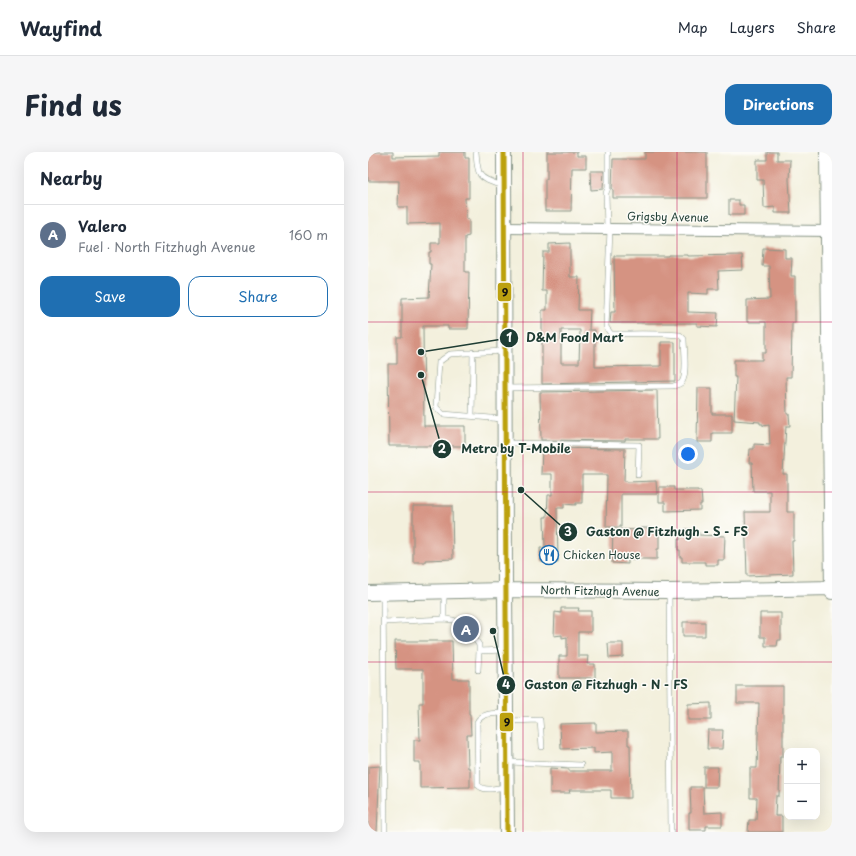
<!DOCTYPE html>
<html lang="en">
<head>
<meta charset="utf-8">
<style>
	body { margin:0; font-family:"Playpen Sans",sans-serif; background:#f6f6f7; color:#1f2937 }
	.controls { position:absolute; right:12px; bottom:12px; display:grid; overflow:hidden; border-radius:8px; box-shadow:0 4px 16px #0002 }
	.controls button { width:36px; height:36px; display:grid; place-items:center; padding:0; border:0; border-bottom:1px solid #e0e1e3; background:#fff; color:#1f2937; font:20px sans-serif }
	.you { position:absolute; left:320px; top:302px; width:14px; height:14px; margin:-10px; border:3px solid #fff; border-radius:50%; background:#1a73e8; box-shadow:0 0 0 6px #1a73e833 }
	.badge { display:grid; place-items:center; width:26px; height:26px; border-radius:50%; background:#1f6fb2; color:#fff; font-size:13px; font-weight:700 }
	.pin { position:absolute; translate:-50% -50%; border:2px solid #fff; box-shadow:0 1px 4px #0006 }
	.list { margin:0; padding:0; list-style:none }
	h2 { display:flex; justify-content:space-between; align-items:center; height:52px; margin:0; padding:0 16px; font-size:17px }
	h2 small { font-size:13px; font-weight:400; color:#747a83 }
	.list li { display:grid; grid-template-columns:26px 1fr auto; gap:12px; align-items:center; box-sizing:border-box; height:60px; padding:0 16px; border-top:1px solid #e0e1e3 }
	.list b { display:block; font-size:15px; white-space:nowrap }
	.list p { margin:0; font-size:13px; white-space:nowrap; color:#747a83 }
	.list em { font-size:13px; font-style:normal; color:#747a83 }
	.actions { display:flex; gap:8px; padding:12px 16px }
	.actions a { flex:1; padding:9px 0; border:1px solid #1f6fb2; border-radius:12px; text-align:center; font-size:14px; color:#1f6fb2 }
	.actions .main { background:#1f6fb2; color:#fff }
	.map { position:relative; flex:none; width:464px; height:680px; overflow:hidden; border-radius:12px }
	header { display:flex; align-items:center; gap:24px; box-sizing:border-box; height:56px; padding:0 20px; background:#fff; border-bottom:1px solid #e0e1e3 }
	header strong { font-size:19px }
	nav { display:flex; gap:22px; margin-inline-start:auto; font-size:14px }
	.intro { display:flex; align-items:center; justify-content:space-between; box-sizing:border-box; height:96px; padding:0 24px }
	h1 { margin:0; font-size:28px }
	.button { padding:10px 18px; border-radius:12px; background:#1f6fb2; color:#fff; font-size:14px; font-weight:700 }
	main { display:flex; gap:24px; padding:0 24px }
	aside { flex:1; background:#fff; border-radius:12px; box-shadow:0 4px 16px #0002 }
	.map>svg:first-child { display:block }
</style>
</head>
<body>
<header>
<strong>Wayfind</strong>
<nav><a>Map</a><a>Layers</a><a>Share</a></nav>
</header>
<div class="intro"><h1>Find us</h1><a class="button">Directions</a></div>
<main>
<aside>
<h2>Nearby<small></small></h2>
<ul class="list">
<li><span class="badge" style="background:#5c6f8a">A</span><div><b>Valero</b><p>Fuel · North Fitzhugh Avenue</p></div><em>160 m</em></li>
</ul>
<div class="actions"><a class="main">Save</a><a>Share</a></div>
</aside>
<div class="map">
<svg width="464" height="680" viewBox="0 0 464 680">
	<rect width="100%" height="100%" fill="#fdfcf7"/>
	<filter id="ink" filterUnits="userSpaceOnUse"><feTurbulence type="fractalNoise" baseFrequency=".025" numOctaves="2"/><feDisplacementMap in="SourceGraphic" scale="8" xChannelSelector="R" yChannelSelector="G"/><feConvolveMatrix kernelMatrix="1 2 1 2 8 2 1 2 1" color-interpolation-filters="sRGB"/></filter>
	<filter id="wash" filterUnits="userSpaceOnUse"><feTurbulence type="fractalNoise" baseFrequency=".012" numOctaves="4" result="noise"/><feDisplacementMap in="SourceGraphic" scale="16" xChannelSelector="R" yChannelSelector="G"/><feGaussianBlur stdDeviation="0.9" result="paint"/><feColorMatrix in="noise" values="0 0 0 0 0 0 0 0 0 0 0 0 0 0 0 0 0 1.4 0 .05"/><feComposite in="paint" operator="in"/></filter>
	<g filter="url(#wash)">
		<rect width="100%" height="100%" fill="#f3f0dd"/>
		<g id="blocks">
			<!-- building -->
			<path fill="#d59382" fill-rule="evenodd" d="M 0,0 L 25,0 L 25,5 L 71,4 L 71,0 L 97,0 L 97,6 L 101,6 L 101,46 L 97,46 L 98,67 L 101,68 L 101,84 L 97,85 L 97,120 L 101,120 L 100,177 L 80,177 L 80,174 L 55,174 L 56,274 L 97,274 L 97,294 L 21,294 L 20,212 L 29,212 L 29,185 L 34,185 L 34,146 L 61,145 L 63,112 L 61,112 L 61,100 L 63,100 L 63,91 L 72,91 L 72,71 L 39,72 L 39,55 L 30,55 L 31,29 L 0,29 Z
				M 179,0 L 209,0 L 209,4 L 218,4 L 218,16 L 204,16 L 203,59 L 177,59 L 177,27 L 179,27 Z
				M 277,0 L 339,0 L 339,46 L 245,46 L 245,37 L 244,37 L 245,7 L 277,7 Z
				M 399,0 L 409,0 L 409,8 L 422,8 L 421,28 L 423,61 L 407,61 L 407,55 L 396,56 L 395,28 L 389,28 L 389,8 L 399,8 Z
				M 222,19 L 236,19 L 235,37 L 223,38 Z
				M 361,48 L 371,48 L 371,53 L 376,53 L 376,63 L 361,63 Z
				M 202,91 L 202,125 L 211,125 L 210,158 L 222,158 L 221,178 L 227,178 L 227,215 L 293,214 L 293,190 L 307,190 L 307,229 L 174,232 L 174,158 L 179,158 L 179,139 L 174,139 L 175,100 L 181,100 L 181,92 ZM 193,178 L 212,178 L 211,211 L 193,211 Z
				M 395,96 L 417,97 L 417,106 L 424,106 L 423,124 L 427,124 L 427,171 L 424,171 L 423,225 L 418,225 L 419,262 L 421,262 L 422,274 L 418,274 L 415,322 L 419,322 L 419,360 L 426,360 L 426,389 L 424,389 L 425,422 L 379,424 L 377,360 L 402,360 L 402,339 L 385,339 L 384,311 L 381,311 L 382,297 L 386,297 L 386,292 L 402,293 L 401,273 L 395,274 L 395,272 L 392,272 L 392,270 L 366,268 L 368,225 L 366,225 L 366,208 L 394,208 L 394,201 L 398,201 L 398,170 L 379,170 L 379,148 L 402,147 L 401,114 L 394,114 Z
				M 300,103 L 320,103 L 320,104 L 374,103 L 375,118 L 350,119 L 351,137 L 340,137 L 340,142 L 320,141 L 320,160 L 350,161 L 349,175 L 329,174 L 329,171 L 242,171 L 243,160 L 247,160 L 246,104 L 300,104 Z
				M 330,236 L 344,236 L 344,262 L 364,262 L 364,281 L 344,281 L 344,290 L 329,290 Z
				M 289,238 L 290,287 L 257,287 L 257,289 L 173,288 L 172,240 Z
				M 174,296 L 257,297 L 256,329 L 259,329 L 259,330 L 288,329 L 289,342 L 253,342 L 253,375 L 238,375 L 239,323 L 214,323 L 214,351 L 208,351 L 208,353 L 196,352 L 196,356 L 189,356 L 190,410 L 173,410 L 172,396 L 177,396 L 176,365 L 179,365 L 180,343 L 184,343 L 184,322 L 173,322 Z
				M 291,335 L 306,335 L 306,338 L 330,338 L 330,339 L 333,339 L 334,352 L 332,352 L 332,358 L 297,359 L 297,350 L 291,350 Z
				M 45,354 L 84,354 L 85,407 L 57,408 L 57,410 L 45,410 Z
				M 272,376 L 291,376 L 291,397 L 289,397 L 289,407 L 260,407 L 260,412 L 244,411 L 245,377 L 272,378 Z
				M 317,377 L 327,377 L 327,380 L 331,380 L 331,383 L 357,384 L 356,408 L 350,408 L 350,413 L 337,413 L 337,410 L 314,410 L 314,405 L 312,405 L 312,398 L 310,398 L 310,387 L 312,388 L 312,380 L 317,379 Z
				M 193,456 L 211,456 L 210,459 L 223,459 L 223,480 L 210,480 L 210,504 L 220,504 L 219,512 L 227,512 L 227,526 L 191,526 L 191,504 L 199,504 L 199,485 L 194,486 L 194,483 L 186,484 L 187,460 L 193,461 Z
				M 392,461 L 413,461 L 413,488 L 410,488 L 409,494 L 397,494 L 397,485 L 392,485 Z
				M 95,465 L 109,479 L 108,481 L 102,481 L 101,484 L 102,487 L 98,487 L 86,474 L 93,473 L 94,470 L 93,467 Z
				M 315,470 L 337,470 L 337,484 L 315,484 Z
				M 27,489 L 84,489 L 85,527 L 101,527 L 101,562 L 102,562 L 103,583 L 99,583 L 100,616 L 102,616 L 102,635 L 52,636 L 52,610 L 46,610 L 46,588 L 52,588 L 51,551 L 55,551 L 55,517 L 28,517 Z
				M 240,491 L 255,491 L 255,505 L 241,506 Z
				M 369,534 L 415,534 L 415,604 L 412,604 L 411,644 L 408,644 L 407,664 L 414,664 L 414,680 L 380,680 L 381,668 L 388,668 L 389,646 L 382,646 L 382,616 L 389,616 L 391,551 L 369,551 Z
				M 343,551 L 343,568 L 320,568 L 320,552 Z
				M 228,571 L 228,580 L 260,579 L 260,593 L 262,593 L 263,646 L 243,646 L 243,638 L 201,638 L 202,641 L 182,641 L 182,616 L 201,617 L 201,619 L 244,619 L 244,600 L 226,601 L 226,596 L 193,597 L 192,572 Z
				M 340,578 L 355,578 L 354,597 L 339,597 Z
				M 12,614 L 9,680 L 1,680 L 1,678 L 0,678 L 0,615 Z
				M 336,615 L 350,615 L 349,635 L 336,635 Z
				M 322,635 L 335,635 L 336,661 L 354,660 L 354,674 L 338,674 L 338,678 L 321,678 L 321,661 L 323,661 Z"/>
		</g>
	</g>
	<g filter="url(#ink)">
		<use href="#blocks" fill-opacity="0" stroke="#899688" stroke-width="1"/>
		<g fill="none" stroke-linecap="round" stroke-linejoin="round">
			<!-- lane casing -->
			<g stroke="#899688" stroke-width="6">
				<path id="lane" d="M 108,0 C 110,26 110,25 134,34
					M 239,77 L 238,41 L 240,36 L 240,0
					M 135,199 L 82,202 L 71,210 L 68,255 L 75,262 L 135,267
					M 137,236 L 305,234 C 308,233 311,233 313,231 C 320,225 316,196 316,187 L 312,183 C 289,181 266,182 243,182 L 238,175 L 242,77
					M 104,264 L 105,200
					M 138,291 L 271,293 L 270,323
					M 301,440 L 303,680
					M 15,441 L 17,680
					M 76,467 L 85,468 L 90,470
					M 16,470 L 76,467 L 76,440
					M 105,484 L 111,493 L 111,499 L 137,498
					M 110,518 L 111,499
					M 137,561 C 127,562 114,560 109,570 L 110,633 C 116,640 129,636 137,635
					M 139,569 L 172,568 L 174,595
					M 140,610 L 213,613"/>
			</g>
			<!-- street casing -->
			<g stroke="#899688" stroke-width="12">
				<path id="street" d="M 136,76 L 464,79"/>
			</g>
			<!-- secondary casing -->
			<g stroke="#899688" stroke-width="16">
				<path id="secondary" d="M 136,0 L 137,438 L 139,680
					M 459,0 L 464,440
					M 0,441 L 137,438 L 301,439 L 464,436"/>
			</g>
			<!-- lane -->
			<use href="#lane" stroke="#fff" stroke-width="5"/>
			<!-- street -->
			<use href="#street" stroke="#fff" stroke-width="10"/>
			<!-- secondary -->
			<use href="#secondary" stroke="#fff" stroke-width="14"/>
			<!-- bus-1 casing -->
			<g stroke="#fdfcf7" stroke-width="8">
				<path id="bus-1" d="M 136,0 L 139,680"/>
			</g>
			<!-- bus-1 -->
			<use href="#bus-1" stroke="#bca110" stroke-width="5"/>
		</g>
	</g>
	<!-- grid -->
	<path fill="none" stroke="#c2185b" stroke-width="1" stroke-opacity="0.55" d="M 155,0 L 155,680M 309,0 L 309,680M 0,170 L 464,170M 0,340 L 464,340M 0,510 L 464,510"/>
	<!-- icons -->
	<defs>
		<g id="restaurant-ring" transform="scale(1)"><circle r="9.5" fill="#fdfcf7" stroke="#1f6fb2" stroke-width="1.5"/><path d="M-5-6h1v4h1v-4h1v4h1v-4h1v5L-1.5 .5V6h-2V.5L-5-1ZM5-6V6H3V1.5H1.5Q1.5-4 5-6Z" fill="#1f6fb2"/></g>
	</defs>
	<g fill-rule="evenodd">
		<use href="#restaurant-ring" x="181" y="403"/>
	</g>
	<g text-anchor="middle" stroke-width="3" stroke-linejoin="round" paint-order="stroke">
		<!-- street labels -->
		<g font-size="11" fill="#1f3d34" stroke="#fdfcf7">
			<text transform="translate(300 65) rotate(1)" y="4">Grigsby Avenue</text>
			<text transform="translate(232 439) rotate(1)" y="4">North Fitzhugh Avenue</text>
		</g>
		<!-- poi labels -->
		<g font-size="11" fill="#1f3d34" stroke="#fdfcf7" text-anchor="start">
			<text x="195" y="407">Chicken House</text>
		</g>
	</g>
	<!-- callouts -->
	<path fill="none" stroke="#1f3d34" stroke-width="1.5" d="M53 200L141 186M53 223L74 297M153 338L200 380M125 479L138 533"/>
	<g fill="#1f3d34" stroke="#fdfcf7" stroke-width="1.5">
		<circle cx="53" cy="200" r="4"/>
		<circle cx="53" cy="223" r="4"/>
		<circle cx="153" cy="338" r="4"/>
		<circle cx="125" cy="479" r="4"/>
		<circle cx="141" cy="186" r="10"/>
		<circle cx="74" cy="297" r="10"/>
		<circle cx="200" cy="380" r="10"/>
		<circle cx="138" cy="533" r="10"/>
	</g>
	<g font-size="12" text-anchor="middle" font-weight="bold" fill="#fff">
		<text x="141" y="190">1</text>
		<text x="74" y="301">2</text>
		<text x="200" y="384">3</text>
		<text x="138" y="537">4</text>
	</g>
	<g font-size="12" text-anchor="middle" font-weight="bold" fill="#1f3d34" stroke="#fdfcf7" stroke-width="3" stroke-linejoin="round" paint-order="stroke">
		<text x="207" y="190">D&amp;M Food Mart</text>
		<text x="148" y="301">Metro by T-Mobile</text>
		<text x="299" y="384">Gaston @ Fitzhugh - S - FS</text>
		<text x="238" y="537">Gaston @ Fitzhugh - N - FS</text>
	</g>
	<g stroke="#fdfcf7" stroke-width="1.5">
		<rect x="129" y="130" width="15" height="20" rx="4" fill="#bca110"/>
		<rect x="131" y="560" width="15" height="20" rx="4" fill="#bca110"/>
	</g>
	<g font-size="11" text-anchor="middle" font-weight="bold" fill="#111">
		<text x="137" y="144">9</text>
		<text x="139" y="574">9</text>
	</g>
</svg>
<div class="controls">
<button>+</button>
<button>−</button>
</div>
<div class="you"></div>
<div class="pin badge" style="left:98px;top:477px;background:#5c6f8a">A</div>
</div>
</main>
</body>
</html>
